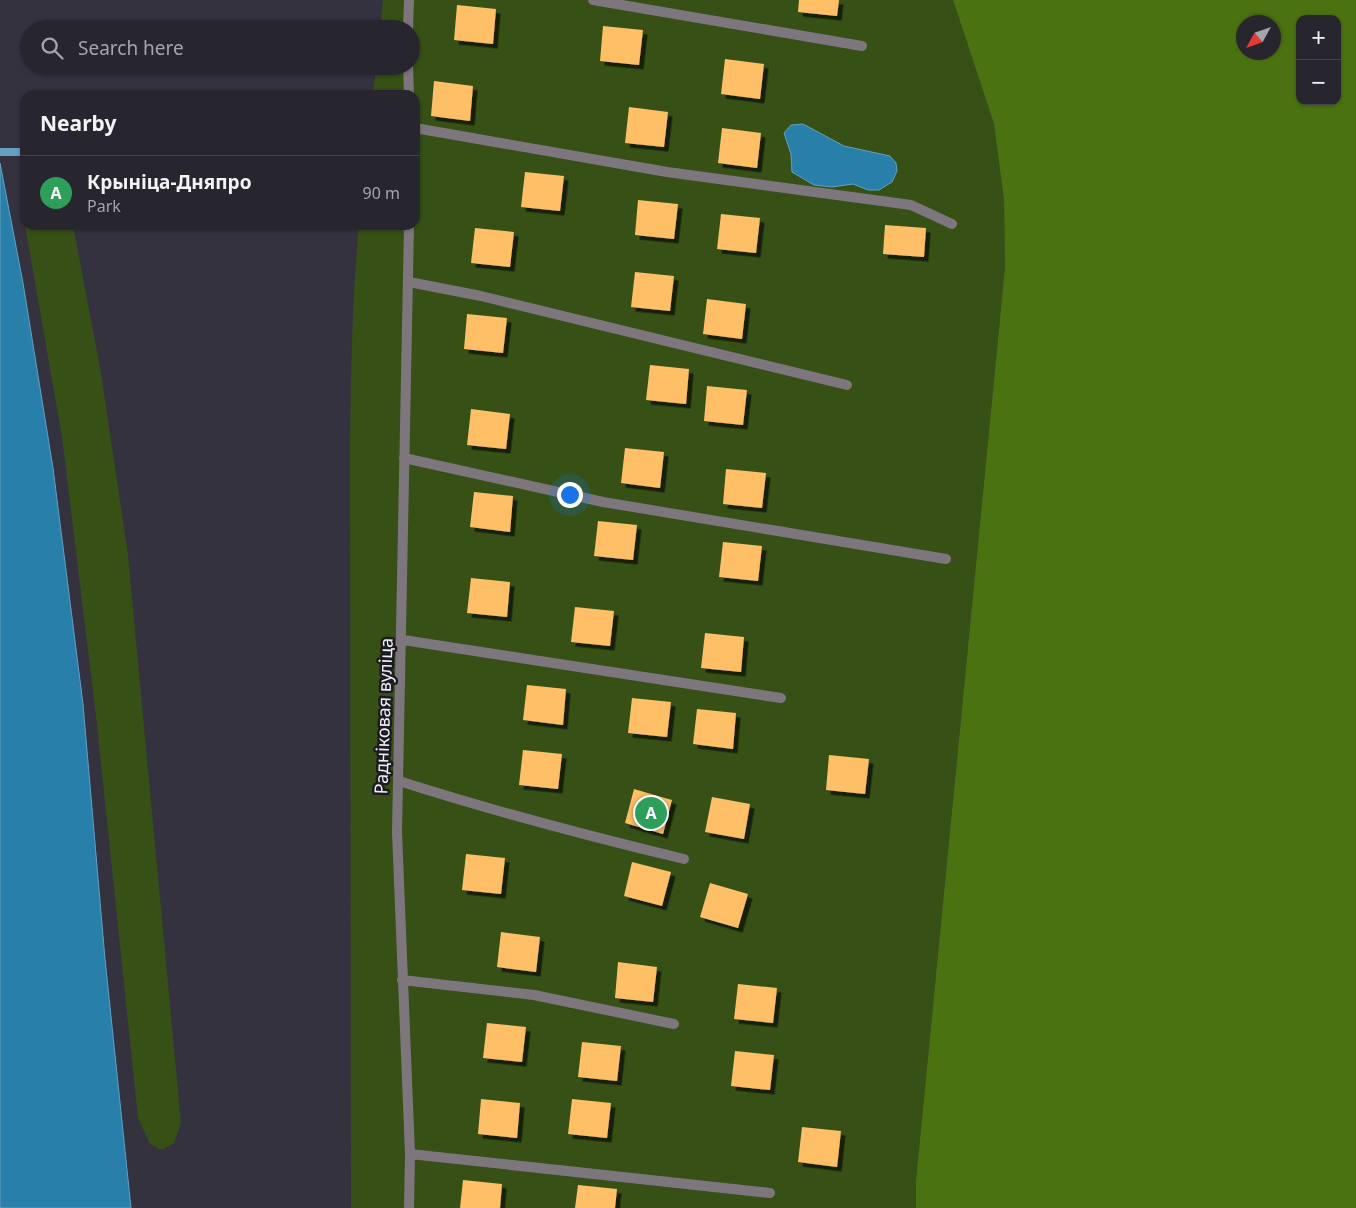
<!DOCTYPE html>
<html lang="en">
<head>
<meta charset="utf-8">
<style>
	body { margin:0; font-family:"Noto Sans",sans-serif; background:#33323b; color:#f1f3f6 }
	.controls { position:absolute; right:15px; top:15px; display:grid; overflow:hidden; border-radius:10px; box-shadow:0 1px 4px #0004 }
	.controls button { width:45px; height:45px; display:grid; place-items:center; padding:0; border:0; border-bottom:1px solid #43434b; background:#27262f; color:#f1f3f6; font:25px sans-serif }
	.compass { position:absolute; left:1236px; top:15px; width:45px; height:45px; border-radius:50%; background:#27262f; box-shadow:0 1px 4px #0004; rotate:230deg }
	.you { position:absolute; left:569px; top:494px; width:18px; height:18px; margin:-12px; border:4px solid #fff; border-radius:50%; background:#1a73e8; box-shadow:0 0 0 8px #1a73e833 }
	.badge { display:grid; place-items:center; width:32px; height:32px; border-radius:50%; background:#95b2f1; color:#fff; font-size:16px; font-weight:700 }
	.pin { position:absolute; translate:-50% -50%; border:2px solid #fff; box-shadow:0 1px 5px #0006 }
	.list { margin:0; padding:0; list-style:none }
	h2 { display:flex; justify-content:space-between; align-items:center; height:65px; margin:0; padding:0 20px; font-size:21px }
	h2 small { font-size:16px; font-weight:400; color:#a4a5aa }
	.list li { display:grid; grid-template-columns:32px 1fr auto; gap:15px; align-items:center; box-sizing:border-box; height:75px; padding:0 20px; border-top:1px solid #43434b }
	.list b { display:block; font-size:19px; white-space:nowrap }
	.list p { margin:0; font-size:16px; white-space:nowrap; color:#a4a5aa }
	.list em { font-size:16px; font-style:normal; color:#a4a5aa }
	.icon { flex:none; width:28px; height:28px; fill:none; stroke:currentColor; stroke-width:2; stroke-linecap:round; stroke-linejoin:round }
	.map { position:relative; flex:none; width:1356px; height:1208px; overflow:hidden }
	.search { position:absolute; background:#27262f; box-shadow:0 1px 4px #0004; left:20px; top:20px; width:400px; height:55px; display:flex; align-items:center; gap:12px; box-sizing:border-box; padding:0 18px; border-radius:28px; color:#a4a5aa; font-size:19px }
	.panel { position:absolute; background:#27262f; box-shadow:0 1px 4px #0004; left:20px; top:90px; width:400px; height:140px; border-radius:15px }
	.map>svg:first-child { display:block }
</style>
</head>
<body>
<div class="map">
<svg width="1356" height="1208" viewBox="0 0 1356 1208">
	<defs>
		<filter id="shadow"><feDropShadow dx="4.5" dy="4.5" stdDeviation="0" flood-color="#0009"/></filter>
	</defs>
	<rect width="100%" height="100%" fill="#34323f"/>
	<!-- green -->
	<path fill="#365016" d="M 383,0 L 953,0 L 994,124 L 1004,200 L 1005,267 L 916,1180 L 916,1208 L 351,1208 L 350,446 C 351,372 352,299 359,225 L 415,225 L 415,95 L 373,95 L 376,66 L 411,66 L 411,29 L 380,29 Z
		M 25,225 L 73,225 L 101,373 L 128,555 L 181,1123 L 174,1143 L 162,1150 L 150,1144 L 138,1118 L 96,716 L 62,437 Z"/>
	<!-- forest -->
	<path fill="#4b7210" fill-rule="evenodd" d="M 953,0 L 1356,0 L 1356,1208 L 916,1208 L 916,1180 L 1005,267 L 1004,200 L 994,124 ZM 1300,19 L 1337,19 L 1337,101 L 1300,101 ZM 1244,22 L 1274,22 L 1274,52 L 1244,52 Z"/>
	<!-- water -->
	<path fill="#287faa" stroke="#64a1c1" d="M 803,124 L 844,146 L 890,156 L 896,163 L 897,171 L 892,182 L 879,190 L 868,190 L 853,184 L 832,187 L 814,185 L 792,172 L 791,154 L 784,133 L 791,125 Z
		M 0,163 L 23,283 L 53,468 L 83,704 L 105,959 L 131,1208 L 0,1208 Z"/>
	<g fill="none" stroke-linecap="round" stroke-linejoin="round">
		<!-- stream -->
		<path stroke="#64a1c1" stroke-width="8" d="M 0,152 L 25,152"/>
	</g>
	<!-- building -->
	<path fill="#ffbf66" filter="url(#shadow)" d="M 799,0 L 839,0 L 837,16 L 798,12 Z
		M 457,5 L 496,9 L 493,44 L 454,40 Z
		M 603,26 L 643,30 L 639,65 L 600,61 Z
		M 725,59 L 764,64 L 760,99 L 721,94 Z
		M 434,81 L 473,86 L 470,121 L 431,116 Z
		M 629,107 L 668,112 L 664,147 L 625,143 Z
		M 722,128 L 761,133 L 757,168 L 718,163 Z
		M 525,172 L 564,176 L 560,211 L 521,207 Z
		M 638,200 L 678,204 L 674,239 L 635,235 Z
		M 721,214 L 760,218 L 756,253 L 717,249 Z
		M 885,225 L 926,228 L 924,257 L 883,254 Z
		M 475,228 L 514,232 L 510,267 L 471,263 Z
		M 635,272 L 674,276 L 670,311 L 631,307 Z
		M 707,299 L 746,304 L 742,339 L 703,334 Z
		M 467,314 L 507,318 L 503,353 L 464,349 Z
		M 650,365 L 689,369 L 686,404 L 646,400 Z
		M 707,386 L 747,390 L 743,425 L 704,421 Z
		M 471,409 L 510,414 L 506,449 L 467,445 Z
		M 625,448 L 664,452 L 660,488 L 621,483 Z
		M 726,469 L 766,473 L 762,508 L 723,504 Z
		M 474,492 L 513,496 L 510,532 L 470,527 Z
		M 598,521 L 637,525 L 633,560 L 594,556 Z
		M 723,542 L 762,546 L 758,581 L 719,577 Z
		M 471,578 L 510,582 L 507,617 L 467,613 Z
		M 575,607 L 614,611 L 610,646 L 571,642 Z
		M 705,633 L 744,637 L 741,672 L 701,668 Z
		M 527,685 L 566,689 L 563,725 L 523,720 Z
		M 632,698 L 671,702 L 667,737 L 628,733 Z
		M 697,709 L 736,713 L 733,749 L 693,744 Z
		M 523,750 L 562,754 L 558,789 L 519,785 Z
		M 829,755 L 869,759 L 865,794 L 826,790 Z
		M 634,789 L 672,800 L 663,834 L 625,823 Z
		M 712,797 L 750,804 L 744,839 L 705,832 Z
		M 466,854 L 505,858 L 501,894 L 462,890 Z
		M 632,862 L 671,872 L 662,906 L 624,896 Z
		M 710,883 L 748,894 L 738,928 L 700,917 Z
		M 501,932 L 540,937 L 536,972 L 497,967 Z
		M 618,962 L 657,967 L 653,1002 L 615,998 Z
		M 738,984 L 777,988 L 773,1023 L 734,1019 Z
		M 487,1023 L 526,1027 L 522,1062 L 483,1058 Z
		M 582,1042 L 621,1046 L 617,1081 L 578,1077 Z
		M 735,1051 L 774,1055 L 770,1090 L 731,1086 Z
		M 481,1099 L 520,1103 L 517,1138 L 478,1134 Z
		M 572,1099 L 611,1103 L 607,1138 L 568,1134 Z
		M 802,1127 L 841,1131 L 837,1167 L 798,1162 Z
		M 463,1180 L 502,1184 L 500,1208 L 460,1208 Z
		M 578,1185 L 617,1189 L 615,1208 L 575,1208 Z"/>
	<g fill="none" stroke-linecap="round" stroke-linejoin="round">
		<!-- minor -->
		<path stroke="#7d777d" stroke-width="10" d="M 593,0 L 862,46
			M 408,29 L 409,0
			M 408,66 L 409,95
			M 415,128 L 667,172 L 911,205 L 952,224
			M 409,282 L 481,296 L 847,385
			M 404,458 L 603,502 L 946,559
			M 403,640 L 781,698
			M 399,781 C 493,811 588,836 684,859
			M 402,980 L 534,995 L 674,1024
			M 410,1154 L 770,1193
			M 409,1208 L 410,1154 L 397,832 L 409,225"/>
	</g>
	<g text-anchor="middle" stroke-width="5" stroke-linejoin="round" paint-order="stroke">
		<!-- street labels -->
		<g font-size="18" fill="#f0eff8" stroke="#1b1b21">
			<text transform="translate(384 716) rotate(-88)" y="6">Радніковая вуліца</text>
		</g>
	</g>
</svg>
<div class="controls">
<button>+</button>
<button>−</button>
</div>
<svg class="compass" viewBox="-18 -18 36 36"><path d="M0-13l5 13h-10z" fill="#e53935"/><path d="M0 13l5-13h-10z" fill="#a4a5aa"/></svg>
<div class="you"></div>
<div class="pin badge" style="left:651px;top:813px;background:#2e9e5b">A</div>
<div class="search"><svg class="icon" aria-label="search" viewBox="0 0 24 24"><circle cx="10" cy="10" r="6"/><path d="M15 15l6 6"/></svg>Search here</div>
<section class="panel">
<h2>Nearby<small></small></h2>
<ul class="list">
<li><span class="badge" style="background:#2e9e5b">A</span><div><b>Крыніца-Дняпро</b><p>Park</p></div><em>90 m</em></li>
</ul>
</section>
</div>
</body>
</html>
